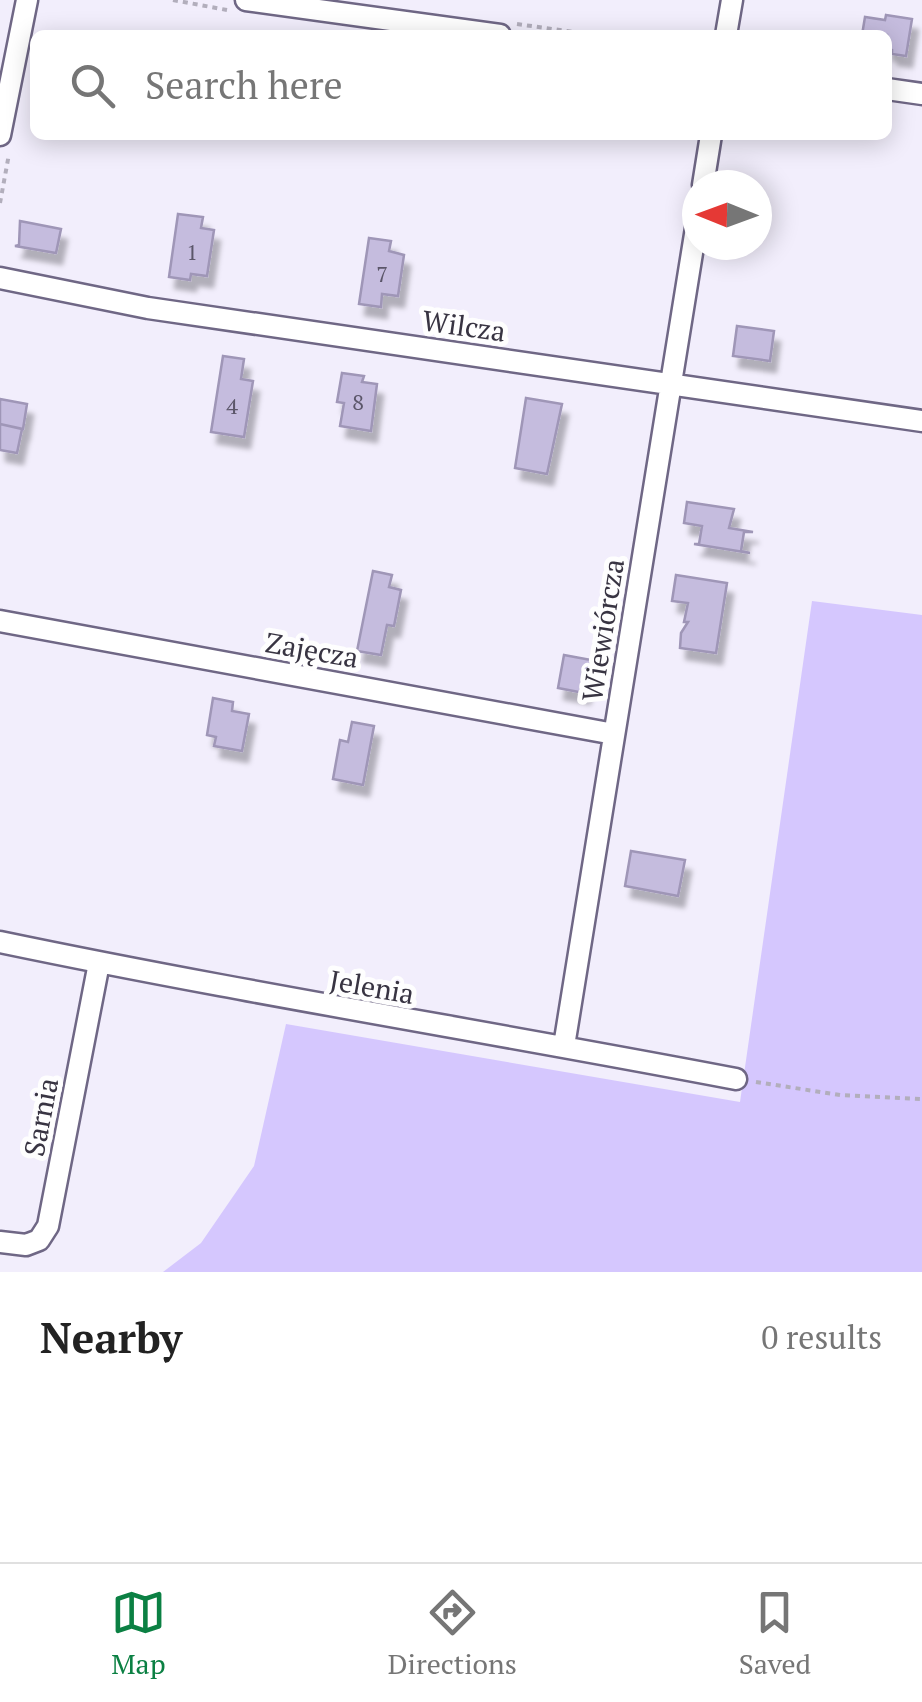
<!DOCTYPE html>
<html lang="en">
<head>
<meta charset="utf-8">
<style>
	body { margin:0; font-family:"PT Serif",serif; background:#f6f6f6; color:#222 }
	.compass { position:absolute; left:682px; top:170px; width:90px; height:90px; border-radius:50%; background:#fff; box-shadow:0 5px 25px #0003; rotate:271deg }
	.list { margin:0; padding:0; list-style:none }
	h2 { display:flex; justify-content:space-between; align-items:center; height:130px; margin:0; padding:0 40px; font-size:42px }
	h2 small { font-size:32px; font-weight:400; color:#767676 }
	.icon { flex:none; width:55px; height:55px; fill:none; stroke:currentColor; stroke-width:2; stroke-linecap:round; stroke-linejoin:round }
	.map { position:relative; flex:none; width:922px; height:1272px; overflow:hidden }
	.search { position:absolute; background:#fff; box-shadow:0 5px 25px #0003; left:30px; right:30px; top:30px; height:110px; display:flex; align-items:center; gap:25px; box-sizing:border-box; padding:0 35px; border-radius:15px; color:#767676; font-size:38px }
	.sheet { height:290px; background:#fff }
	nav { display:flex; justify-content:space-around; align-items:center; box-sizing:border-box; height:140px; border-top:2px solid #e0e0e0; background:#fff; font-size:28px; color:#767676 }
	nav a { display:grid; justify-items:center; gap:5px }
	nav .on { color:#0b8043 }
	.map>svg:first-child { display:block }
</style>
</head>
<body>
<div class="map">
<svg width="922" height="1272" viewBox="0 0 922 1272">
	<defs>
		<filter id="shadow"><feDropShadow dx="6" dy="11" stdDeviation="2.5" flood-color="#0004"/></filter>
	</defs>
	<rect width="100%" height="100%" fill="#f2eefc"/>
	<!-- green -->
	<path fill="#d5c7fe" d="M 812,601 L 922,615 L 922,1272 L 163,1272 L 201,1243 L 254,1166 L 286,1024 L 740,1102 Z"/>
	<!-- building -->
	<path fill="#c5bcde" stroke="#9f96b7" stroke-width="2.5" filter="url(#shadow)" d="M 886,15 L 912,19 L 906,56 L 892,54 L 892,50 L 887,49 L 887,35 L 862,35 L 865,17 L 885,20 Z
		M 178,214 L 203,217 L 201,228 L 214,230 L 207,276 L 191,274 L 190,280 L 169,277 Z
		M 20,221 L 61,229 L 56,253 L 15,246 L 19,245 Z
		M 369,238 L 391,241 L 389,251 L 404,255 L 398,296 L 382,294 L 381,307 L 359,304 Z
		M 737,326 L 774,331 L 770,361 L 733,356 Z
		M 223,356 L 244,359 L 241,379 L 253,381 L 244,437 L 211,432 Z
		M 342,373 L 364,376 L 362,382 L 377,384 L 371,431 L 340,426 L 344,403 L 337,402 Z
		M 526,398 L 562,404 L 547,474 L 515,468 Z
		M 0,399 L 27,404 L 23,429 L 0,424 Z
		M 0,424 L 22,429 L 17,453 L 0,450 Z
		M 687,502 L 734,509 L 729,528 L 753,532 L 744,532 L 741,551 L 750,553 L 694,544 L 699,544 L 702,526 L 684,523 Z
		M 373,571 L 392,575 L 389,587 L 401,590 L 394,626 L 387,625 L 381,655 L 357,651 Z
		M 676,575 L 727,583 L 716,653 L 680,648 L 681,633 L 688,622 L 684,622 L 688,603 L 672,601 Z
		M 564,655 L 591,660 L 584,693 L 558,688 Z
		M 213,698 L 233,702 L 232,711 L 249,714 L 242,751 L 214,746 L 216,737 L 207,735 Z
		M 352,722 L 374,726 L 363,785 L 333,779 L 340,740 L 348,742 Z
		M 631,851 L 685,860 L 678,896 L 625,886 Z"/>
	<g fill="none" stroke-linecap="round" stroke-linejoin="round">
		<!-- street casing -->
		<g stroke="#6f6785" stroke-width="25">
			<path id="street" d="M 246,0 L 500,35
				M 726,35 L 732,0
				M 887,89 L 922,94
				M 0,135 L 27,0
				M 703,185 L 711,135
				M 0,278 L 148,308 L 922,421
				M 0,621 L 614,734
				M 0,942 C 244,993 491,1032 736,1079
				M 564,1046 L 697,222
				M 0,1242 L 26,1245 L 39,1240 L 48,1226 L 99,963"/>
		</g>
		<!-- path -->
		<path stroke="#b2aebc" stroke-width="4" stroke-dasharray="5 5" stroke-linecap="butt" d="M 173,0 L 227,10
			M 517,24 L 595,35
			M 0,203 L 9,154
			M 756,1082 L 840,1095 L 922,1099"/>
		<!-- street -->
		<use href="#street" stroke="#fff" stroke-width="20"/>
	</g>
	<g text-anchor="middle" stroke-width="10" stroke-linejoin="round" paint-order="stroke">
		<!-- number labels -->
		<g font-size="22" fill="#5b5669">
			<text x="192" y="260">1</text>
			<text x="382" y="282">7</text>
			<text x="358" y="410">8</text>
			<text x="232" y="414">4</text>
		</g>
		<!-- street labels -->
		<g font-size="28" fill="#383442" stroke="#fefefe">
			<text transform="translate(464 326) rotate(8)" y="10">Wilcza</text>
			<text transform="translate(603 630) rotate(-81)" y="10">Wiewiórcza</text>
			<text transform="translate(312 650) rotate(10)" y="10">Zajęcza</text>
			<text transform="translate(372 987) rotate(10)" y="10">Jelenia</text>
			<text transform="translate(41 1117) rotate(-79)" y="10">Sarnia</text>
		</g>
	</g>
</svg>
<svg class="compass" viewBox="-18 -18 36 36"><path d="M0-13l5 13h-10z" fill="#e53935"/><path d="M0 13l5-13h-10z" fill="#767676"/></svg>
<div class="search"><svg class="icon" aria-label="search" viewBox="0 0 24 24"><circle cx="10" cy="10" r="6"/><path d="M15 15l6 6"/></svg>Search here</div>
</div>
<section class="sheet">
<h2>Nearby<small>0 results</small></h2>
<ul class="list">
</ul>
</section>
<nav>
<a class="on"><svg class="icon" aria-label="map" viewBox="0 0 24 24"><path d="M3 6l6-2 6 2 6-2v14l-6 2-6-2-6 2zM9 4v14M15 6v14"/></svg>Map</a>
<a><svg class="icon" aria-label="directions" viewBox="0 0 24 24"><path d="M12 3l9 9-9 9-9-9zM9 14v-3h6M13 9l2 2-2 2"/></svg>Directions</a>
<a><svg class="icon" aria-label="saved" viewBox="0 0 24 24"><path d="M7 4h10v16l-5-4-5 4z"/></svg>Saved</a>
</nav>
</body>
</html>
